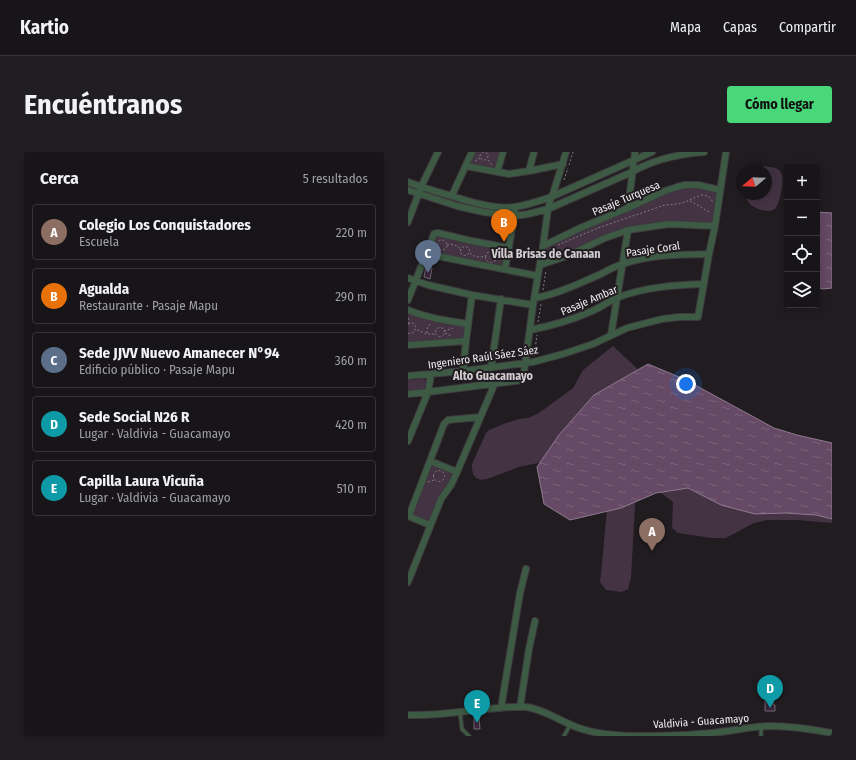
<!DOCTYPE html>
<html lang="es">
<head>
<meta charset="utf-8">
<style>
	body { margin:0; font-family:"Fira Sans Condensed",sans-serif; background:#211e21; color:#f1f3f6 }
	.controls { position:absolute; right:12px; top:12px; display:grid; overflow:hidden; border-radius:4px; box-shadow:0 2px 10px #0003 }
	.controls button { width:36px; height:36px; display:grid; place-items:center; padding:0; border:0; border-bottom:1px solid #363437; background:#181518; color:#f1f3f6; font:20px sans-serif }
	.compass { position:absolute; left:328px; top:12px; width:36px; height:36px; border-radius:50%; background:#181518; box-shadow:0 2px 10px #0003; rotate:251deg }
	.you { position:absolute; left:278px; top:232px; width:14px; height:14px; margin:-10px; border:3px solid #fff; border-radius:50%; background:#1a73e8; box-shadow:0 0 0 6px #1a73e833 }
	.badge { display:grid; place-items:center; width:26px; height:26px; border-radius:50%; background:#48d779; color:#fff; font-size:13px; font-weight:700 }
	.pin { position:absolute; translate:-50% -33px; filter:drop-shadow(0 1px 2px #0008) }
	.pin::after { content:''; position:absolute; top:21px; width:14px; height:12px; background:inherit; clip-path:polygon(0 0,100% 0,50% 100%) }
	.list { margin:0; padding:0; list-style:none }
	h2 { display:flex; justify-content:space-between; align-items:center; height:52px; margin:0; padding:0 16px; font-size:17px }
	h2 small { font-size:13px; font-weight:400; color:#9f9fa2 }
	.list li { display:grid; grid-template-columns:26px 1fr auto; gap:12px; align-items:center; box-sizing:border-box; height:56px; margin:0 8px 8px; padding:0 8px; border:1px solid #363437; border-radius:4px }
	.list b { display:block; font-size:15px; white-space:nowrap }
	.list p { margin:0; font-size:13px; white-space:nowrap; color:#9f9fa2 }
	.list em { font-size:13px; font-style:normal; color:#9f9fa2 }
	.icon { flex:none; width:22px; height:22px; fill:none; stroke:currentColor; stroke-width:2; stroke-linecap:round; stroke-linejoin:round }
	.map { position:relative; flex:none; width:424px; height:584px; overflow:hidden; border-radius:4px }
	header { display:flex; align-items:center; gap:24px; box-sizing:border-box; height:56px; padding:0 20px; background:#181518; border-bottom:1px solid #363437 }
	header strong { font-size:19px }
	nav { display:flex; gap:22px; margin-inline-start:auto; font-size:14px }
	.intro { display:flex; align-items:center; justify-content:space-between; box-sizing:border-box; height:96px; padding:0 24px }
	h1 { margin:0; font-size:28px }
	.button { padding:10px 18px; border-radius:4px; background:#48d779; color:#111; font-size:14px; font-weight:700 }
	main { display:flex; gap:24px; padding:0 24px }
	aside { flex:1; background:#181518; border-radius:4px; box-shadow:0 2px 10px #0003 }
	.map>svg:first-child { display:block }
</style>
</head>
<body>
<header>
<strong>Kartio</strong>
<nav><a>Mapa</a><a>Capas</a><a>Compartir</a></nav>
</header>
<div class="intro"><h1>Encuéntranos</h1><a class="button">Cómo llegar</a></div>
<main>
<aside>
<h2>Cerca<small>5 resultados</small></h2>
<ul class="list">
<li><span class="badge" style="background:#8d6e63">A</span><div><b>Colegio Los Conquistadores</b><p>Escuela</p></div><em>220 m</em></li>
<li><span class="badge" style="background:#e8710a">B</span><div><b>Agualda</b><p>Restaurante · Pasaje Mapu</p></div><em>290 m</em></li>
<li><span class="badge" style="background:#5c6f8a">C</span><div><b>Sede JJVV Nuevo Amanecer N°94</b><p>Edificio público · Pasaje Mapu</p></div><em>360 m</em></li>
<li><span class="badge" style="background:#0f9aa8">D</span><div><b>Sede Social N26 R</b><p>Lugar · Valdivia - Guacamayo</p></div><em>420 m</em></li>
<li><span class="badge" style="background:#0f9aa8">E</span><div><b>Capilla Laura Vicuña</b><p>Lugar · Valdivia - Guacamayo</p></div><em>510 m</em></li>
</ul>
</aside>
<div class="map">
<svg width="424" height="584" viewBox="0 0 424 584">
	<defs>
		<pattern id="water-ripples" width="26" height="14" patternUnits="userSpaceOnUse"><rect width="26" height="14" fill="#654965"/><path d="M2 4q2-2 4 0t4 0M15 11q2-2 4 0t4 0" fill="none" stroke="#7b647b"/></pattern>
	</defs>
	<rect width="100%" height="100%" fill="#201c20"/>
	<!-- green -->
	<path fill="#433343" d="M 66,0 L 94,0 L 88,18 L 62,13 L 61,10 Z
		M 356,14 C 361,15 368,15 371,18 C 373,20 374,22 374,24 C 376,30 371,54 367,57 C 360,62 345,56 341,51 C 339,48 338,45 337,42 L 358,42 L 358,18 L 343,18 L 349,15 Z
		M 276,35 L 289,35 L 310,40 L 304,71 L 263,69 L 196,83 L 158,101 L 138,108 L 135,106 L 136,97 L 139,95 L 172,79 L 259,41 Z
		M 26,83 L 99,97 L 96,114 L 21,100 Z
		M 0,161 L 57,174 L 56,187 L 0,192 Z
		M 205,194 L 235,222 L 297,253 L 424,304 L 424,371 L 389,368 L 359,368 L 346,371 L 318,386 L 304,386 L 270,381 L 264,376 L 265,350 L 253,341 L 244,338 L 228,335 L 223,426 L 220,437 L 214,440 L 198,438 L 192,430 L 195,401 L 200,345 L 143,311 L 130,311 L 111,315 L 79,327 L 73,328 L 68,326 L 65,322 L 64,317 L 64,312 L 78,281 L 81,278 L 98,271 L 111,267 L 120,266 L 131,261 L 165,236 L 175,218 Z
		M 16,227 L 18,229 L 16,238 L 0,239 L 0,228 Z
		M 22,312 L 45,321 L 45,322 L 22,368 L 19,369 L 5,363 Z"/>
	<!-- water -->
	<path fill="url(#water-ripples)" stroke="#8f7a8f" d="M 409,60 L 424,61 L 424,136 L 415,137 L 409,135 Z
		M 240,212 L 276,227 L 366,276 L 389,283 L 424,291 L 424,367 L 408,363 L 377,361 L 347,362 L 313,353 L 280,336 L 248,341 L 213,356 L 162,368 L 136,352 L 129,315 L 151,283 L 186,243 Z"/>
	<!-- building -->
	<path fill="#3e243e" stroke="#706b70" d="M 18,115 L 24,116 L 22,127 L 16,125 Z
		M 357,549 L 365,549 L 365,553 L 367,553 L 367,559 L 357,559 Z
		M 66,566 L 71,566 L 72,577 L 66,577 Z"/>
	<g fill="none" stroke-linecap="round" stroke-linejoin="round">
		<!-- lane casing -->
		<g stroke="#3d393d" stroke-width="5">
			<path id="lane" d="M 52,560 L 54,577 L 61,584
				M 353,575 L 353,584
				M 156,584 L 162,573"/>
		</g>
		<!-- street casing -->
		<g stroke="#3d393d" stroke-width="8">
			<path id="street" d="M 58,14 L 101,22 L 121,19 L 155,12
				M 121,19 L 126,0
				M 89,20 L 95,0
				M 0,30 C 14,35 29,40 44,44 C 62,50 88,58 107,55 C 120,53 131,49 143,45 L 244,0
				M 0,38 L 49,54 L 62,57 L 76,60 L 107,64 L 120,62 L 140,57 L 224,20 C 246,7 271,2 296,0
				M 44,44 L 46,39 L 64,0
				M 220,56 L 227,0
				M 0,70 L 13,35 L 30,0
				M 135,94 L 170,77 L 220,56 L 257,39 L 269,35 L 277,33 L 290,33 L 312,38
				M 19,102 L 130,124
				M 132,113 L 159,104 L 197,86 L 220,78 L 261,72 L 307,74
				M 97,117 L 107,60
				M 0,126 L 20,133 L 64,143 L 125,153
				M 127,146 C 150,142 172,131 193,122 C 200,118 208,114 215,112 C 242,102 273,103 301,102
				M 0,148 L 26,82 L 30,81 L 59,88 L 101,96
				M 0,158 C 19,166 40,169 60,172
				M 122,178 C 143,174 164,168 184,159 C 188,157 193,155 197,152 C 202,150 206,146 211,145 C 238,135 267,133 296,132
				M 203,183 L 220,78
				M 0,193 L 58,189
				M 83,216 L 93,147
				M 55,219 L 58,189 L 64,143
				M 0,224 L 55,219 L 125,210 L 155,202 L 185,192 L 219,176 L 254,167 L 271,165 L 290,165 L 301,102 L 307,74 L 318,0
				M 0,242 L 20,240 L 115,228 L 125,153 L 135,94 L 140,57 L 143,45 L 145,42 L 158,0
				M 0,289 L 20,240 L 23,223
				M 22,309 L 49,320
				M 0,364 L 22,373
				M 1,364 L 36,272 L 40,268 L 72,265
				M 0,430 L 33,347 L 43,333 L 49,320 L 87,231
				M 112,555 L 121,497 L 127,469
				M 93,556 L 112,441 L 118,417
				M 0,563 C 26,564 52,560 78,557 C 91,556 105,554 118,555 C 137,557 156,572 174,577 C 195,584 224,584 246,584 C 265,584 285,583 304,581 C 323,579 342,575 361,574 C 382,574 403,577 424,581"/>
		</g>
		<!-- path -->
		<path stroke="#807d80" stroke-width="1" stroke-dasharray="2 2" stroke-linecap="butt" d="M72 4a4 4 0 1 1 8 0a4 4 0 1 1-8 0Z
			M 80,8 L 84,13
			M 67,9 L 72,6
			M 161,13 L 165,0
			M 156,28 L 160,16
			M 282,49 C 289,52 295,57 303,61
			M29 93a5 5 0 1 1 10 0a5 5 0 1 1-10 0Z
			M 39,93 C 44,91 49,94 53,97
			M 150,93 L 190,76 L 213,68 L 257,53 L 270,52 L 277,50 L 293,43 L 296,43 L 301,45 L 305,50
			M52.5 99a4.5 4.5 0 1 1 9 0a4.5 4.5 0 1 1-9 0Z
			M77.5 105a5.5 5.5 0 1 1 11 0a5.5 5.5 0 1 1-11 0Z
			M 62,101 C 65,105 72,106 77,104
			M 135,138 L 138,118
			M 0,166 L 1,171
			M 130,170 L 133,152
			M 0,172 L 5,171 L 8,175 L 6,180 L 3,182 L 0,181
			M27.5 180a4.5 4.5 0 1 1 9 0a4.5 4.5 0 1 1-9 0Z
			M 9,178 L 19,182 L 27,182
			M 36,179 L 45,176
			M 19,181 L 19,177 L 22,172
			M 37,181 L 43,184
			M 126,204 L 129,183
			M25.5 324a5.5 5.5 0 1 1 11 0a5.5 5.5 0 1 1-11 0Z
			M 20,330 L 26,328"/>
		<!-- lane -->
		<use href="#lane" stroke="#3d5b44" stroke-width="3"/>
		<!-- street -->
		<use href="#street" stroke="#3d5b44" stroke-width="6"/>
	</g>
	<g text-anchor="middle" stroke-width="4" stroke-linejoin="round" paint-order="stroke">
		<!-- street labels -->
		<g font-size="11" fill="#f0edf0" stroke="#201c20">
			<text transform="translate(218 46) rotate(-23)" y="4">Pasaje Turquesa</text>
			<text transform="translate(245 97) rotate(-8)" y="4">Pasaje Coral</text>
			<text transform="translate(181 148) rotate(-23)" y="4">Pasaje Ambar</text>
			<text transform="translate(75 205) rotate(-8)" y="4">Ingeniero Raúl Sáez Sáez</text>
			<text transform="translate(293 569) rotate(-4)" y="4">Valdivia - Guacamayo</text>
		</g>
		<!-- neighbourhood labels -->
		<g font-size="12" font-weight="bold" fill="#d4ced3" stroke="#201c20">
			<text x="138" y="106">Villa Brisas de Canaan</text>
			<text x="85" y="228">Alto Guacamayo</text>
		</g>
	</g>
</svg>
<div class="controls">
<button>+</button>
<button>−</button>
<button><svg class="icon" aria-label="locate" viewBox="0 0 24 24"><circle cx="12" cy="12" r="6"/><path d="M12 2v4M12 18v4M2 12h4M18 12h4"/></svg></button>
<button><svg class="icon" aria-label="layers" viewBox="0 0 24 24"><path d="M12 4l9 5-9 5-9-5zM3 14l9 5 9-5"/></svg></button>
</div>
<svg class="compass" viewBox="-18 -18 36 36"><path d="M0-13l5 13h-10z" fill="#e53935"/><path d="M0 13l5-13h-10z" fill="#9f9fa2"/></svg>
<div class="you"></div>
<div class="pin badge" style="left:244px;top:399px;background:#8d6e63">A</div>
<div class="pin badge" style="left:96px;top:90px;background:#e8710a">B</div>
<div class="pin badge" style="left:20px;top:121px;background:#5c6f8a">C</div>
<div class="pin badge" style="left:362px;top:556px;background:#0f9aa8">D</div>
<div class="pin badge" style="left:69px;top:571px;background:#0f9aa8">E</div>
</div>
</main>
</body>
</html>
